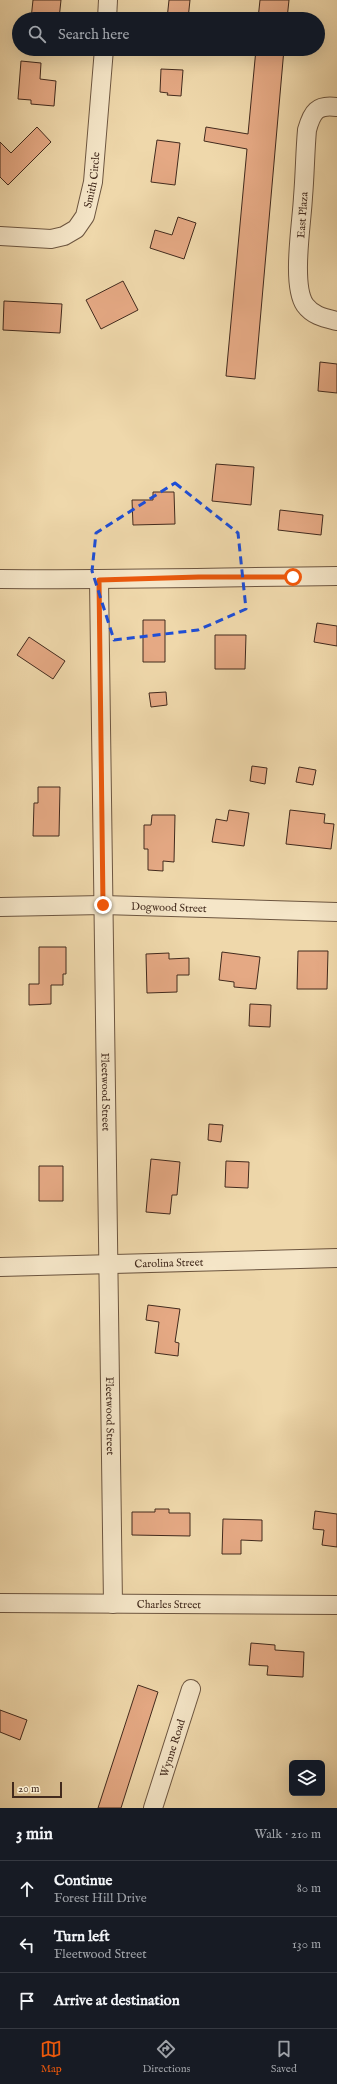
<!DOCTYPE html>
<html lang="en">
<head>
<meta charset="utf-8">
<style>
	body { margin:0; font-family:"IM FELL English",serif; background:#20242c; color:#f1f3f6 }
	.controls { position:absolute; right:12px; bottom:12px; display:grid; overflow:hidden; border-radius:6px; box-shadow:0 4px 16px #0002 }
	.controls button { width:36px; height:36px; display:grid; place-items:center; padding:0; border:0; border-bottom:1px solid #363941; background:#171b24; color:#f1f3f6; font:20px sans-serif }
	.scale { position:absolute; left:12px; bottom:10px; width:50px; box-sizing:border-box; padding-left:4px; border:2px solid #422a1d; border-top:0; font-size:11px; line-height:14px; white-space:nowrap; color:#422a1d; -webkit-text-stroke:3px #f5e6c8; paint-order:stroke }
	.stop { position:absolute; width:12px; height:12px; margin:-9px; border:3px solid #ea580c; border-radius:50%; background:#fff }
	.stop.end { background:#ea580c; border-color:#fff; box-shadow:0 1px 4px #0008 }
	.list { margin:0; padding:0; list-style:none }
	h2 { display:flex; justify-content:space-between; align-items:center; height:52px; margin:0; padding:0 16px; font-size:17px }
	h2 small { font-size:13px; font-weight:400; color:#9ea1a6 }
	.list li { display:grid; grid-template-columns:26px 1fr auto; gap:12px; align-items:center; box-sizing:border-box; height:56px; padding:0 16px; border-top:1px solid #363941 }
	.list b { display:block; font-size:15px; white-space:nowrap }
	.list p { margin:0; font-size:13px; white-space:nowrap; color:#9ea1a6 }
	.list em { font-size:13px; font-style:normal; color:#9ea1a6 }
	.icon { flex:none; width:22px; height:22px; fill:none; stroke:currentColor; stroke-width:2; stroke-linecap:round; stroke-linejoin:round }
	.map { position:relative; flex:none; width:337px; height:1808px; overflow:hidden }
	.search { position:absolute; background:#171b24; box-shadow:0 4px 16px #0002; left:12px; right:12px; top:12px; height:44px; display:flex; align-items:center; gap:10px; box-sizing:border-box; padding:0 14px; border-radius:22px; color:#9ea1a6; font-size:15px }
	.sheet { height:220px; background:#171b24 }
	nav { display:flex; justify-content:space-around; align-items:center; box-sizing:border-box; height:56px; border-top:1px solid #363941; background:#171b24; font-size:11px; color:#9ea1a6 }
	nav a { display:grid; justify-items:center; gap:2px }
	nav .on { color:#ea580c }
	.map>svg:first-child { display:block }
</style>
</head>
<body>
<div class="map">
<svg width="337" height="1808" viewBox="0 0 337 1808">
	<rect width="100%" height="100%" fill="#efd8ab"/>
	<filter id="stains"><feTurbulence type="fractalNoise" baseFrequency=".005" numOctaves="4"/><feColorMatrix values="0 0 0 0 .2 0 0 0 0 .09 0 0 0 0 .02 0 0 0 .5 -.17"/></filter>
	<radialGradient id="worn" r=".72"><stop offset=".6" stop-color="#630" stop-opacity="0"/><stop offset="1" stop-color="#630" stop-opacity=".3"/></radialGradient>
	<!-- building -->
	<path fill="#e5a984" stroke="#422a1d" d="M 33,0 L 61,0 L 59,19 L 31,19 Z
		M 169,0 L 190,0 L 188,19 L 167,19 Z
		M 260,0 L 289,0 L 287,19 L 258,19 Z
		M 256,49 L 284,49 L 255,379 L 226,376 L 247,149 L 204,141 L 206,127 L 248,134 Z
		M 21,61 L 41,63 L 40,79 L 56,81 L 54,106 L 31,104 L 31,100 L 18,99 Z
		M 161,69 L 183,70 L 181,96 L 167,95 L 168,93 L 160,92 Z
		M 37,127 L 51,142 L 8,185 L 0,177 L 0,142 L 11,153 Z
		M 157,140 L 180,143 L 175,185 L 151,182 Z
		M 178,217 L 196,223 L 184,259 L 150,248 L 155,230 L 172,235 Z
		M 123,281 L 138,310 L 101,329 L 86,300 Z
		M 4,301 L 62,304 L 60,333 L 3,330 Z
		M 320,362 L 337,364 L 337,393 L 318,391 Z
		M 216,464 L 254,467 L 251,505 L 212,501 Z
		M 153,492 L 174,492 L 175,524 L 133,525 L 132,500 L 153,500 Z
		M 280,510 L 323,515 L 321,535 L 278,530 Z
		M 143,620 L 165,620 L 165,662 L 143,662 Z
		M 317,623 L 337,626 L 337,646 L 314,642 Z
		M 215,635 L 246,635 L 245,669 L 215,669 Z
		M 29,637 L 65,661 L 53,679 L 17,655 Z
		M 166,692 L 167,705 L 151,707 L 149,693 Z
		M 252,766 L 267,768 L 265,784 L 250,781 Z
		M 299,767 L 316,770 L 313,785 L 296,782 Z
		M 38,787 L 60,787 L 59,836 L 33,836 L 34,803 L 38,803 Z
		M 229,810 L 249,813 L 244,846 L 212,842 L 216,819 L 227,821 Z
		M 290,810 L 325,814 L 324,823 L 334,824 L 331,849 L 286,844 Z
		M 152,815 L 175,815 L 174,862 L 163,861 L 163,871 L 148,870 L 148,849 L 144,849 L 144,825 L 151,825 Z
		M 39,947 L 66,947 L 66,974 L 63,974 L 63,985 L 51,985 L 51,1004 L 29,1005 L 29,984 L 39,984 Z
		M 298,951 L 328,951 L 327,989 L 297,989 Z
		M 222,952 L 260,957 L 256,989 L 234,987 L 234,982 L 219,980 Z
		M 169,953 L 169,959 L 189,958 L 189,975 L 177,975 L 177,992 L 147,993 L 146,954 Z
		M 250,1004 L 271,1005 L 270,1027 L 249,1026 Z
		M 209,1124 L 223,1125 L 221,1142 L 208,1140 Z
		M 151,1159 L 180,1162 L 177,1195 L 172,1195 L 170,1214 L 146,1212 Z
		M 226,1161 L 249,1162 L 248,1188 L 225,1187 Z
		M 39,1166 L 63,1166 L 63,1201 L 39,1201 Z
		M 148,1305 L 180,1309 L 175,1342 L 179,1343 L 178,1356 L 155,1353 L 159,1322 L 146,1320 Z
		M 155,1509 L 169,1509 L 169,1513 L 190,1513 L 190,1536 L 132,1535 L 132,1512 L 155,1512 Z
		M 315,1511 L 337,1514 L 337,1547 L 322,1545 L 324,1530 L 313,1529 Z
		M 223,1519 L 262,1520 L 262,1541 L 241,1540 L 241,1554 L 222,1554 Z
		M 251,1643 L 275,1645 L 275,1650 L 304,1652 L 303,1677 L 267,1675 L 268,1666 L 249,1665 Z
		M 138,1685 L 158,1692 L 121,1808 L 98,1808 Z
		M 0,1710 L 27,1720 L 20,1740 L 0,1732 Z"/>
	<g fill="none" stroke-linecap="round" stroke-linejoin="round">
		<!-- minor casing -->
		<g stroke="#6d5640" stroke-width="20">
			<g id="minor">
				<path d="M 107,19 L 108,0"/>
				<path d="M 337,107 C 317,104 312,112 307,130 C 305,152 305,174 303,197 C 302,222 291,285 305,305 C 313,316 325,318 337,321"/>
				<path id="s1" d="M 0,236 L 51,239 L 64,236 L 76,229 L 85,216 L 93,182 L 104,49"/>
				<path d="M 0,579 C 112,580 225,577 337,576"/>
				<path id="s2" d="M 99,580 L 113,1604"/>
				<path id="s3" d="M 0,907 L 103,905 L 337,912"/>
				<path id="s4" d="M 0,1267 L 337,1258"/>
				<path id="s5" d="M 0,1603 L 337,1605"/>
				<path id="s6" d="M 153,1808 L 191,1689"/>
			</g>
		</g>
		<!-- minor -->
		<use href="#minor" stroke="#f5e6c8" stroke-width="18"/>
	</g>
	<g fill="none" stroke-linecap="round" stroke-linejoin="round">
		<!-- route -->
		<path stroke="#ea580c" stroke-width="5" d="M 103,905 L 99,580 L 199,577 L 293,577"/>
	</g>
	<!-- marked area -->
	<path fill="none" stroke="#1d4ed8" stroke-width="3" stroke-dasharray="8 5" stroke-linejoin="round" d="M 175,483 L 238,533 L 246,609 L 198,630 L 114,640 L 92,571 L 96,533 Z"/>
	<g text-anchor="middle" stroke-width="3" stroke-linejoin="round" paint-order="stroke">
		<!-- street labels -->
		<g font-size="11" fill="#422a1d" stroke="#f5e6c8">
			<text dy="4" stroke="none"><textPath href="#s1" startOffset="131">Smith Circle</textPath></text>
			<text transform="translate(302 215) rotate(-86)" y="4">East Plaza</text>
			<text dy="4" stroke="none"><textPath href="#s3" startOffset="169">Dogwood Street</textPath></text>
			<text dy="4" stroke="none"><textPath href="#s2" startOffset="512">Fleetwood Street</textPath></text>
			<text dy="4" stroke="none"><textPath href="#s4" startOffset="169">Carolina Street</textPath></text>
			<text dy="4" stroke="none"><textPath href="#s2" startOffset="836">Fleetwood Street</textPath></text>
			<text dy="4" stroke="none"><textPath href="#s5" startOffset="169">Charles Street</textPath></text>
			<text dy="4" stroke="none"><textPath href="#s6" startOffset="63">Wynne Road</textPath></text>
		</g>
	</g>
	<rect width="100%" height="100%" filter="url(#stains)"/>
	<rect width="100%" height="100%" fill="url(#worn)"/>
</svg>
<div class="controls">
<button><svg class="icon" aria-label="layers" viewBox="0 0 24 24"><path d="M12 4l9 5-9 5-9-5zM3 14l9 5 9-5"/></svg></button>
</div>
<div class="scale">20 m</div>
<div class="stop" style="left:293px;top:577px"></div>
<div class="stop end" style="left:103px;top:905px"></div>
<div class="search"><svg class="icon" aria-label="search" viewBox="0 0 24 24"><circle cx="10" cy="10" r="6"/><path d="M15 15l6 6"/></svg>Search here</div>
</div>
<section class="sheet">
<h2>3 min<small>Walk · 210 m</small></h2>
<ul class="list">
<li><svg class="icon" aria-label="ahead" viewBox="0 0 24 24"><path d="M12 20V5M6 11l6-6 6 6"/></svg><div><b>Continue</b><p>Forest Hill Drive</p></div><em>80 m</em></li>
<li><svg class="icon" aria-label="left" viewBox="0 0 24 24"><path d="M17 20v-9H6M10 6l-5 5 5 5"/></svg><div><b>Turn left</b><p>Fleetwood Street</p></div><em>130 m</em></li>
<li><svg class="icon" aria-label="arrive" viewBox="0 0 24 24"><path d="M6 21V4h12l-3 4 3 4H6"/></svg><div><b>Arrive at destination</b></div></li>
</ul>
</section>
<nav>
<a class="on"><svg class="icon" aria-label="map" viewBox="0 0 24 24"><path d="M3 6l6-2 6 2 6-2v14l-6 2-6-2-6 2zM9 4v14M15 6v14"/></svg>Map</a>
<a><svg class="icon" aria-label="directions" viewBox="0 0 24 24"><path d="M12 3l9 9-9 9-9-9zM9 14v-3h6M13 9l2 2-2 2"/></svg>Directions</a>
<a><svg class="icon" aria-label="saved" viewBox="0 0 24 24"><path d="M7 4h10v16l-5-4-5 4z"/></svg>Saved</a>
</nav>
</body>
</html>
